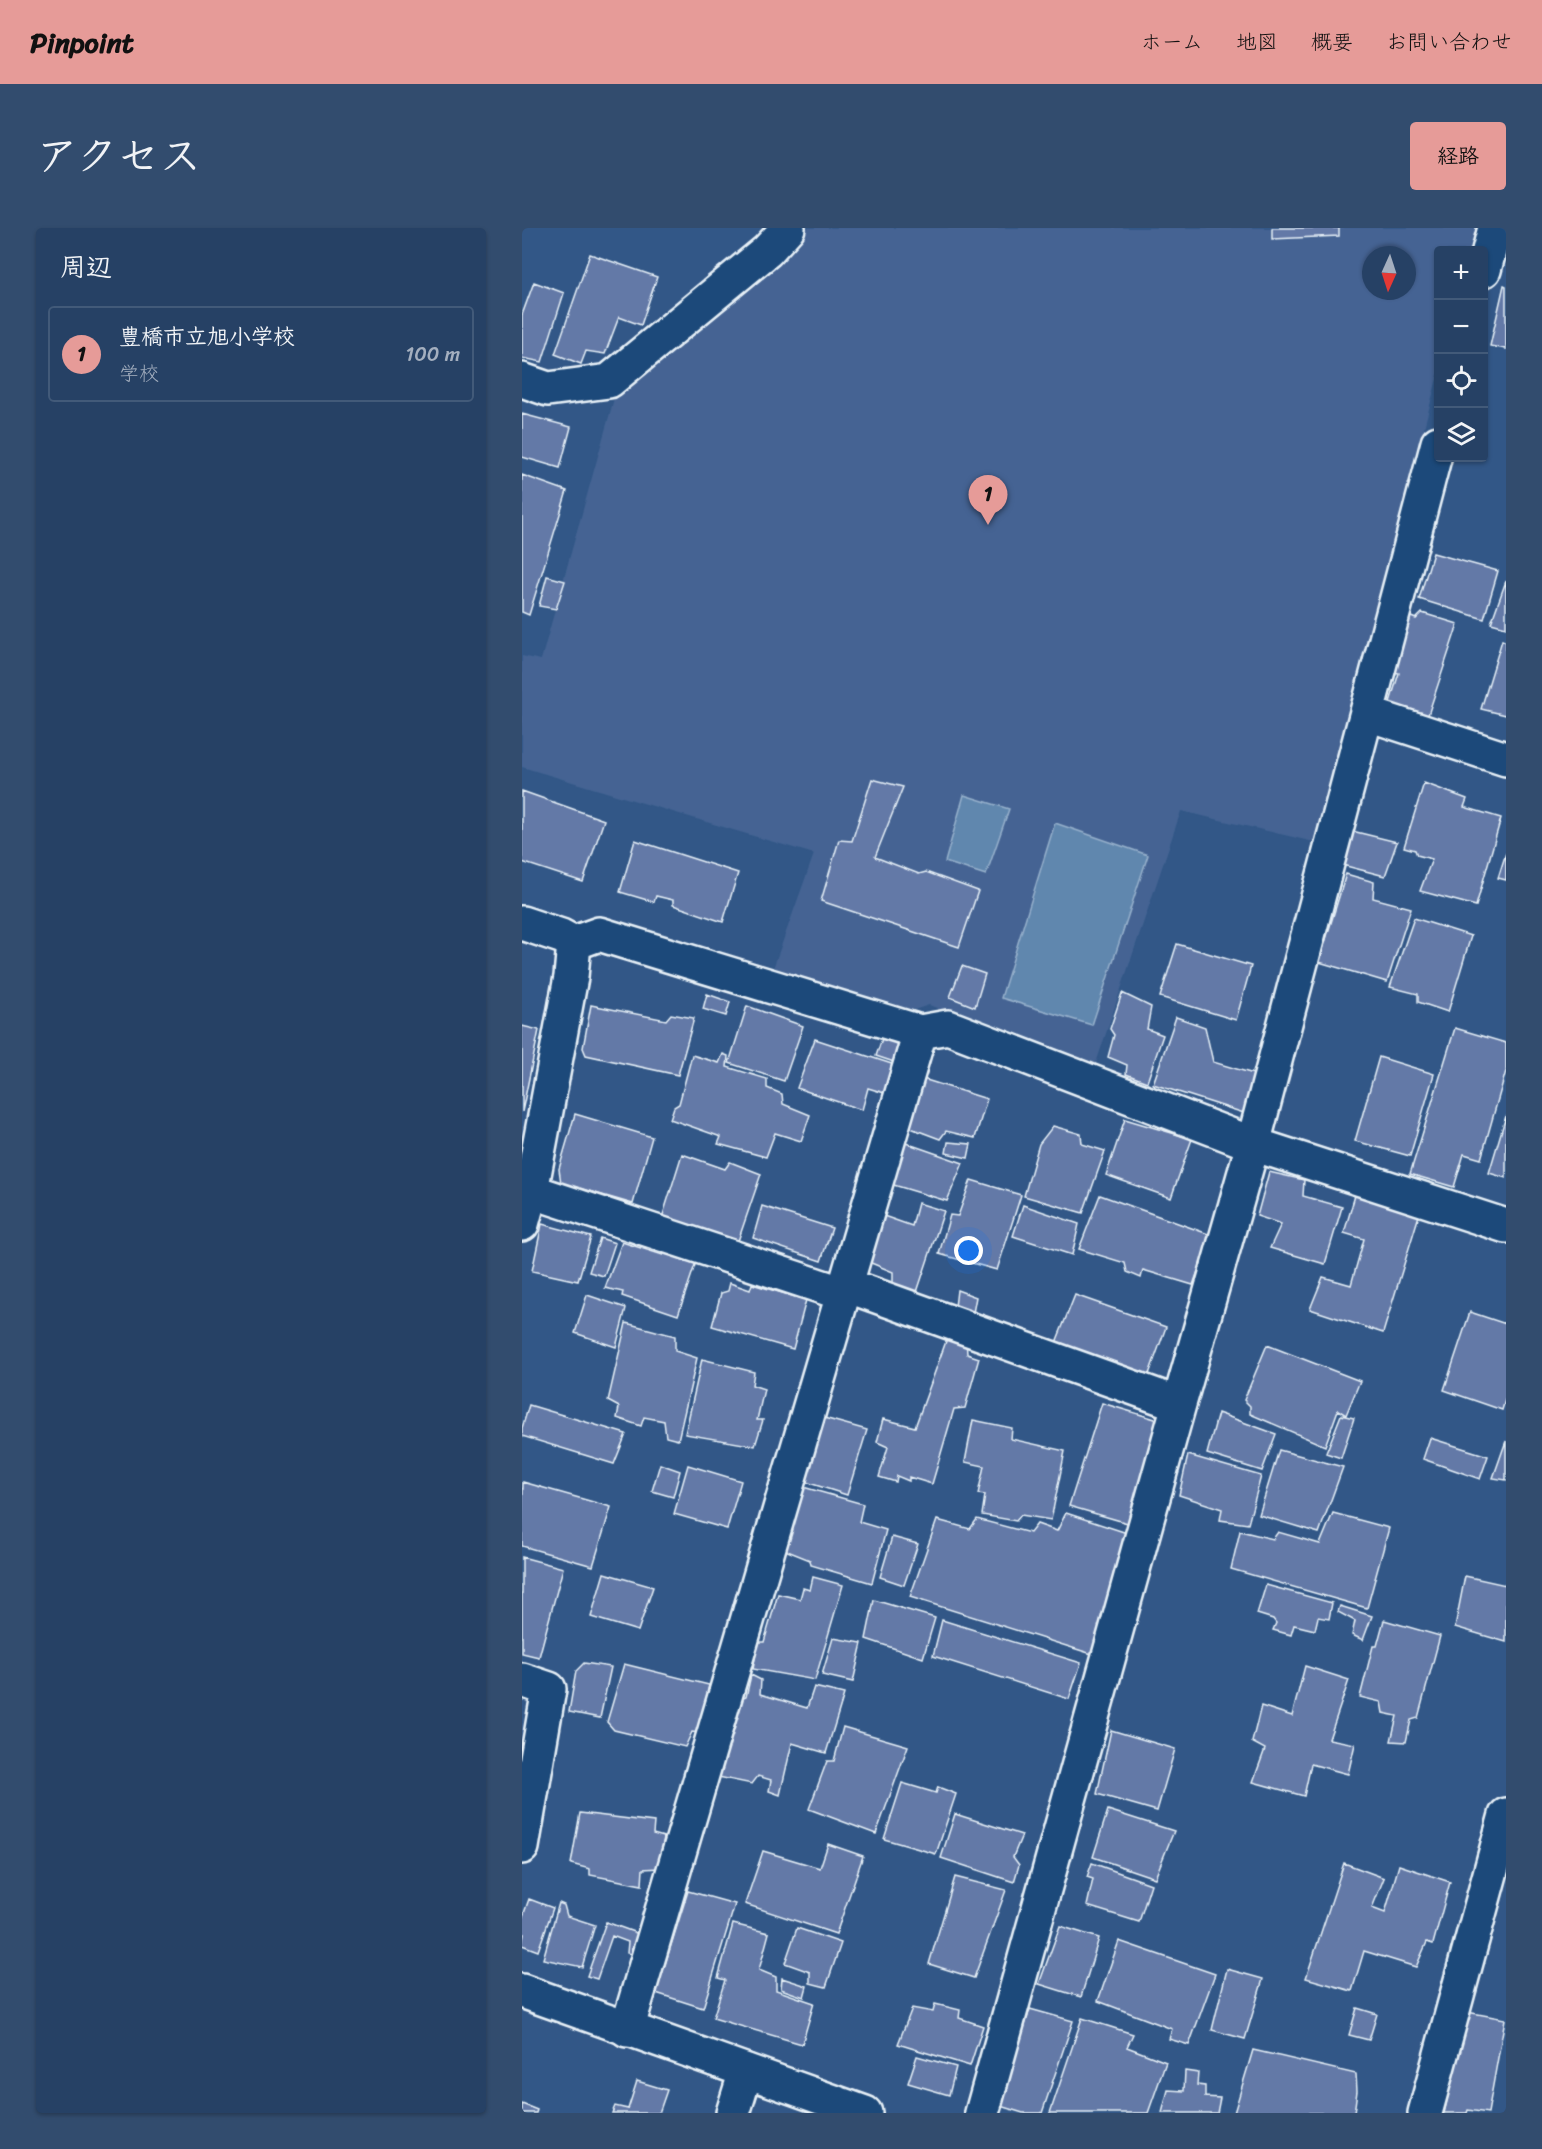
<!DOCTYPE html>
<html lang="ja">
<head>
<meta charset="utf-8">
<style>
	body { margin:0; font-family:Sriracha,"Klee One",sans-serif; background:#324c6e; color:#f1f3f6 }
	.controls { position:absolute; right:18px; top:18px; display:grid; overflow:hidden; border-radius:6px; box-shadow:0 2px 4px #0004 }
	.controls button { width:54px; height:54px; display:grid; place-items:center; padding:0; border:0; border-bottom:2px solid #425a79; background:#264165; color:#f1f3f6; font:30px sans-serif }
	.compass { position:absolute; left:840px; top:18px; width:54px; height:54px; border-radius:50%; background:#264165; box-shadow:0 2px 4px #0004; rotate:183deg }
	.you { position:absolute; left:447px; top:1023px; width:21px; height:21px; margin:-15px; border:4px solid #fff; border-radius:50%; background:#1a73e8; box-shadow:0 0 0 9px #1a73e833 }
	.badge { display:grid; place-items:center; width:39px; height:39px; border-radius:50%; background:#e69b98; color:#111; font-size:20px; font-weight:700 }
	.pin { position:absolute; translate:-50% -50px; filter:drop-shadow(0 2px 3px #0008) }
	.pin::after { content:''; position:absolute; top:32px; width:21px; height:18px; background:inherit; clip-path:polygon(0 0,100% 0,50% 100%) }
	.list { margin:0; padding:0; list-style:none }
	h2 { display:flex; justify-content:space-between; align-items:center; height:78px; margin:0; padding:0 24px; font-size:26px }
	h2 small { font-size:20px; font-weight:400; color:#a4afbf }
	.list li { display:grid; grid-template-columns:39px 1fr auto; gap:18px; align-items:center; box-sizing:border-box; height:96px; margin:0 12px 12px; padding:0 12px; border:2px solid #425a79; border-radius:6px }
	.list b { display:block; font-size:22px; white-space:nowrap }
	.list p { margin:0; font-size:20px; white-space:nowrap; color:#a4afbf }
	.list em { font-size:20px; font-style:normal; color:#a4afbf }
	.icon { flex:none; width:33px; height:33px; fill:none; stroke:currentColor; stroke-width:2; stroke-linecap:round; stroke-linejoin:round }
	.map { position:relative; flex:none; width:984px; height:1885px; overflow:hidden; border-radius:6px }
	header { display:flex; align-items:center; gap:36px; box-sizing:border-box; height:84px; padding:0 30px; background:#e69b98; color:#111 }
	header strong { font-size:28px }
	nav { display:flex; gap:33px; margin-inline-start:auto; font-size:21px }
	.intro { display:flex; align-items:center; justify-content:space-between; box-sizing:border-box; height:144px; padding:0 36px }
	h1 { margin:0; font-size:42px }
	.button { padding:15px 27px; border-radius:6px; background:#e69b98; color:#111; font-size:21px; font-weight:700 }
	main { display:flex; gap:36px; padding:0 36px }
	aside { flex:1; background:#264165; border-radius:6px; box-shadow:0 2px 4px #0004 }
	.map>svg:first-child { display:block }
</style>
</head>
<body>
<header>
<strong>Pinpoint</strong>
<nav><a>ホーム</a><a>地図</a><a>概要</a><a>お問い合わせ</a></nav>
</header>
<div class="intro"><h1>アクセス</h1><a class="button">経路</a></div>
<main>
<aside>
<h2>周辺<small></small></h2>
<ul class="list">
<li><span class="badge">1</span><div><b>豊橋市立旭小学校</b><p>学校</p></div><em>100 m</em></li>
</ul>
</aside>
<div class="map">
<svg width="984" height="1885" viewBox="0 0 984 1885">
	<rect width="100%" height="100%" fill="#325787"/>
	<filter id="ink" filterUnits="userSpaceOnUse"><feTurbulence type="fractalNoise" baseFrequency=".0167" numOctaves="2"/><feDisplacementMap in="SourceGraphic" scale="12" xChannelSelector="R" yChannelSelector="G"/><feConvolveMatrix kernelMatrix="1 2 1 2 8 2 1 2 1" color-interpolation-filters="sRGB"/></filter>
	<g filter="url(#ink)">
		<!-- built -->
		<path fill="#446493" fill-rule="evenodd" d="M 284,0 L 956,0 L 950,22 L 916,22 L 916,147 L 792,614 L 659,583 L 572,841 L 407,777 L 383,785 L 249,746 L 292,626 L 0,539 L 0,428 L 19,432 L 93,167 L 275,16 ZM 849,27 L 885,27 L 885,63 L 849,63 Z"/>
		<!-- water -->
		<path fill="#6187ae" stroke="#97b1cc" stroke-width="1.5" d="M 442,567 L 487,581 L 464,647 L 423,634 Z
			M 533,595 L 626,627 L 570,797 L 479,770 Z"/>
		<!-- building -->
		<path fill="#6379a7" stroke="#e8f1f8" stroke-width="1.5" d="M 750,0 L 817,0 L 817,8 L 750,11 Z
			M 68,26 L 135,49 L 119,97 L 97,89 L 83,126 L 64,123 L 59,136 L 33,126 Z
			M 12,54 L 42,65 L 20,134 L 0,130 L 0,87 Z
			M 982,57 L 984,58 L 984,121 L 968,118 Z
			M 0,186 L 49,199 L 38,240 L 0,229 Z
			M 0,247 L 45,263 L 7,387 L 0,384 Z
			M 911,325 L 976,343 L 962,391 L 897,371 Z
			M 25,348 L 43,353 L 34,381 L 17,378 Z
			M 984,353 L 984,399 L 969,395 Z
			M 900,385 L 936,396 L 905,490 L 865,484 L 877,445 L 867,443 L 887,388 L 894,391 Z
			M 980,412 L 984,414 L 984,487 L 959,481 Z
			M 350,551 L 381,559 L 353,629 L 397,646 L 404,644 L 456,663 L 437,719 L 299,673 L 317,612 L 330,613 Z
			M 902,555 L 945,571 L 942,579 L 979,590 L 954,678 L 898,663 L 910,631 L 895,627 L 893,622 L 882,619 Z
			M 0,563 L 82,592 L 61,654 L 0,634 Z
			M 830,603 L 875,614 L 863,648 L 820,637 Z
			M 113,612 L 216,645 L 201,694 L 151,677 L 151,672 L 134,668 L 132,674 L 98,664 Z
			M 984,625 L 984,652 L 976,650 Z
			M 824,646 L 852,654 L 851,670 L 889,680 L 865,754 L 797,734 Z
			M 892,690 L 949,708 L 926,784 L 896,774 L 896,766 L 868,759 Z
			M 655,716 L 729,738 L 714,792 L 638,769 Z
			M 440,738 L 463,746 L 453,779 L 428,769 Z
			M 600,765 L 629,779 L 625,801 L 641,807 L 625,854 L 604,846 L 605,837 L 586,829 L 592,807 L 588,801 Z
			M 185,766 L 208,774 L 204,788 L 181,781 Z
			M 69,777 L 144,792 L 149,786 L 172,790 L 156,847 L 64,827 L 61,820 Z
			M 225,778 L 281,798 L 262,853 L 207,835 Z
			M 654,789 L 683,799 L 691,834 L 735,847 L 722,885 L 631,856 Z
			M 0,798 L 17,802 L 0,884 Z
			M 364,799 L 388,805 L 378,836 L 354,828 Z
			M 933,800 L 984,815 L 984,843 L 959,931 L 942,926 L 932,959 L 888,946 Z
			M 293,811 L 379,839 L 369,867 L 346,860 L 340,882 L 275,860 Z
			M 201,826 L 206,828 L 205,839 L 245,851 L 245,860 L 260,866 L 261,876 L 288,887 L 279,913 L 253,905 L 244,929 L 196,916 L 199,909 L 148,891 L 152,879 L 157,876 L 170,827 L 197,835 Z
			M 857,829 L 912,846 L 888,928 L 833,913 Z
			M 401,851 L 465,871 L 453,910 L 424,903 L 418,911 L 386,899 Z
			M 53,886 L 130,909 L 111,976 L 39,955 L 37,941 Z
			M 984,888 L 984,950 L 967,945 Z
			M 603,891 L 670,911 L 649,970 L 584,947 Z
			M 531,898 L 559,906 L 560,916 L 583,923 L 561,985 L 502,968 L 517,916 Z
			M 378,913 L 441,935 L 425,973 L 365,955 Z
			M 426,914 L 449,916 L 446,930 L 424,925 Z
			M 160,926 L 203,941 L 208,934 L 239,946 L 216,1013 L 140,990 Z
			M 747,944 L 782,952 L 781,968 L 820,979 L 803,1036 L 748,1020 L 759,996 L 735,988 Z
			M 449,952 L 499,967 L 475,1042 L 417,1026 L 428,987 L 436,988 Z
			M 834,964 L 898,984 L 861,1105 L 788,1081 L 801,1049 L 829,1057 L 842,1011 L 822,1005 Z
			M 578,967 L 689,1007 L 671,1057 L 621,1042 L 619,1050 L 605,1044 L 603,1035 L 557,1021 Z
			M 396,975 L 422,983 L 395,1064 L 371,1056 L 371,1044 L 342,1032 L 356,986 L 390,998 Z
			M 501,977 L 557,996 L 550,1027 L 491,1008 Z
			M 240,978 L 310,1000 L 299,1033 L 231,1010 Z
			M 20,996 L 69,1009 L 56,1053 L 10,1043 Z
			M 78,1010 L 93,1015 L 82,1048 L 67,1044 Z
			M 100,1014 L 141,1027 L 143,1019 L 175,1031 L 156,1087 L 100,1068 L 101,1064 L 83,1060 Z
			M 208,1055 L 228,1062 L 230,1056 L 284,1072 L 271,1121 L 190,1098 L 199,1065 L 206,1063 Z
			M 435,1062 L 454,1069 L 451,1085 L 433,1079 Z
			M 65,1067 L 104,1080 L 94,1119 L 53,1105 Z
			M 553,1067 L 644,1099 L 626,1149 L 533,1117 Z
			M 948,1084 L 984,1096 L 984,1169 L 980,1182 L 922,1162 Z
			M 104,1095 L 153,1108 L 153,1123 L 175,1130 L 156,1212 L 144,1209 L 142,1193 L 122,1189 L 119,1198 L 95,1190 L 97,1179 L 86,1173 Z
			M 427,1105 L 444,1111 L 445,1126 L 457,1130 L 443,1180 L 432,1181 L 410,1256 L 387,1249 L 387,1253 L 375,1248 L 374,1254 L 357,1249 L 366,1219 L 355,1214 L 361,1191 L 393,1199 Z
			M 745,1117 L 838,1153 L 824,1187 L 816,1182 L 803,1218 L 728,1186 L 728,1178 L 722,1172 Z
			M 180,1131 L 232,1144 L 230,1157 L 242,1161 L 235,1192 L 241,1192 L 233,1218 L 163,1206 Z
			M 580,1175 L 633,1191 L 641,1202 L 609,1296 L 547,1278 Z
			M 7,1177 L 104,1206 L 92,1236 L 0,1208 L 0,1200 Z
			M 696,1185 L 754,1206 L 740,1243 L 685,1226 Z
			M 819,1187 L 832,1190 L 819,1230 L 804,1225 Z
			M 302,1190 L 345,1202 L 325,1267 L 284,1254 Z
			M 451,1192 L 490,1200 L 489,1211 L 543,1223 L 529,1292 L 499,1287 L 494,1293 L 460,1287 L 463,1267 L 456,1266 L 462,1238 L 443,1234 Z
			M 908,1210 L 966,1228 L 958,1251 L 901,1231 Z
			M 984,1213 L 984,1252 L 971,1250 Z
			M 757,1222 L 821,1239 L 797,1305 L 737,1287 Z
			M 666,1227 L 739,1248 L 726,1296 L 698,1292 L 700,1281 L 657,1267 Z
			M 138,1236 L 158,1243 L 151,1269 L 130,1263 Z
			M 166,1237 L 219,1253 L 205,1301 L 152,1286 Z
			M 1,1254 L 89,1279 L 71,1338 L 0,1318 Z
			M 281,1259 L 341,1276 L 337,1294 L 364,1302 L 350,1355 L 289,1337 L 288,1332 L 263,1322 Z
			M 544,1285 L 608,1306 L 570,1426 L 388,1369 L 415,1292 L 448,1301 L 455,1291 L 508,1305 L 515,1296 L 535,1303 Z
			M 811,1285 L 867,1300 L 845,1380 L 709,1341 L 718,1303 L 751,1311 L 756,1304 L 798,1316 Z
			M 370,1309 L 396,1316 L 382,1357 L 358,1349 Z
			M 0,1329 L 41,1340 L 17,1429 L 0,1425 Z
			M 82,1345 L 131,1359 L 116,1403 L 69,1389 Z
			M 943,1348 L 984,1357 L 984,1414 L 933,1399 Z
			M 291,1349 L 321,1357 L 293,1452 L 231,1441 L 236,1414 L 242,1414 L 256,1366 L 278,1371 L 281,1360 L 288,1362 Z
			M 744,1357 L 810,1375 L 807,1391 L 796,1389 L 793,1402 L 772,1397 L 769,1407 L 751,1402 L 754,1395 L 751,1391 L 735,1386 Z
			M 352,1372 L 413,1390 L 401,1430 L 344,1411 Z
			M 818,1378 L 850,1388 L 841,1412 L 830,1407 L 833,1393 L 816,1384 Z
			M 420,1392 L 559,1435 L 547,1471 L 411,1428 Z
			M 862,1392 L 918,1408 L 896,1490 L 889,1492 L 884,1514 L 869,1513 L 875,1488 L 861,1485 L 859,1474 L 838,1469 L 851,1418 L 855,1418 Z
			M 311,1410 L 340,1415 L 331,1454 L 300,1447 Z
			M 62,1435 L 89,1439 L 78,1490 L 47,1484 L 54,1443 Z
			M 102,1436 L 187,1457 L 178,1505 L 170,1504 L 163,1519 L 92,1502 L 85,1494 Z
			M 783,1438 L 827,1452 L 807,1511 L 833,1516 L 826,1546 L 789,1536 L 782,1568 L 731,1554 L 743,1521 L 730,1514 L 739,1478 L 770,1488 Z
			M 229,1447 L 239,1452 L 238,1466 L 285,1480 L 292,1459 L 322,1466 L 304,1525 L 270,1515 L 258,1567 L 247,1563 L 249,1552 L 236,1548 L 230,1556 L 196,1549 L 219,1471 L 224,1469 Z
			M 321,1499 L 386,1518 L 354,1606 L 287,1581 L 305,1533 L 312,1533 Z
			M 589,1502 L 653,1521 L 635,1583 L 575,1566 Z
			M 380,1555 L 414,1565 L 416,1559 L 434,1566 L 414,1626 L 362,1611 Z
			M 586,1582 L 652,1603 L 633,1650 L 571,1629 Z
			M 58,1585 L 132,1594 L 131,1606 L 142,1609 L 137,1640 L 121,1641 L 120,1657 L 68,1647 L 68,1641 L 49,1636 Z
			M 433,1586 L 500,1607 L 491,1629 L 497,1637 L 492,1654 L 419,1630 Z
			M 306,1616 L 341,1628 L 314,1706 L 223,1676 L 241,1623 L 298,1640 Z
			M 570,1635 L 629,1656 L 617,1694 L 565,1678 L 571,1651 L 565,1649 Z
			M 822,1635 L 862,1650 L 850,1680 L 863,1685 L 877,1637 L 928,1654 L 911,1716 L 905,1714 L 894,1739 L 842,1723 L 830,1763 L 784,1750 Z
			M 433,1649 L 484,1662 L 452,1750 L 407,1736 Z
			M 166,1663 L 213,1676 L 181,1780 L 134,1765 Z
			M 7,1671 L 31,1680 L 16,1723 L 0,1717 L 2,1706 L 0,1706 L 0,1691 Z
			M 37,1675 L 42,1677 L 45,1688 L 73,1697 L 60,1739 L 21,1731 Z
			M 84,1694 L 120,1707 L 115,1727 L 105,1725 L 106,1714 L 90,1708 L 75,1751 L 65,1748 Z
			M 211,1696 L 247,1705 L 237,1742 L 254,1749 L 254,1762 L 292,1775 L 280,1816 L 191,1790 L 203,1752 L 196,1750 Z
			M 538,1698 L 577,1710 L 559,1769 L 517,1756 Z
			M 275,1700 L 319,1715 L 304,1759 L 288,1755 L 288,1744 L 263,1735 Z
			M 597,1713 L 693,1746 L 667,1817 L 647,1811 L 650,1801 L 576,1773 Z
			M 705,1741 L 741,1751 L 723,1811 L 690,1802 Z
			M 260,1750 L 285,1758 L 282,1769 L 259,1761 Z
			M 413,1776 L 438,1782 L 437,1790 L 461,1798 L 448,1838 L 376,1816 L 390,1780 L 411,1784 Z
			M 835,1780 L 855,1786 L 847,1812 L 827,1807 Z
			M 508,1781 L 551,1793 L 520,1885 L 501,1885 L 478,1878 Z
			M 945,1784 L 983,1791 L 966,1885 L 946,1882 L 945,1885 L 922,1885 Z
			M 560,1790 L 611,1806 L 605,1819 L 644,1834 L 626,1885 L 528,1885 Z
			M 731,1822 L 834,1846 L 835,1863 L 832,1885 L 712,1885 Z
			M 395,1828 L 434,1839 L 427,1867 L 386,1855 Z
			M 663,1843 L 676,1845 L 675,1857 L 683,1858 L 683,1870 L 683,1869 L 698,1870 L 695,1885 L 640,1885 L 646,1862 L 662,1863 Z
			M 115,1853 L 145,1862 L 137,1885 L 90,1885 L 93,1878 L 106,1881 Z
			M 0,1876 L 15,1882 L 14,1885 L 0,1885 Z"/>
		<g fill="none" stroke-linecap="round" stroke-linejoin="round">
			<!-- street casing -->
			<g stroke="#e8f1f8" stroke-width="38">
				<path id="street" d="M 962,42 L 973,0
					M 0,152 L 26,161 L 87,153 L 245,23 L 266,0
					M 846,486 L 984,531
					M 0,695 L 39,708 L 52,715 L 49,749 L 9,963 L 0,996
					M 52,715 L 77,706 L 398,804 L 426,799 L 731,916 L 984,998
					M 9,963 L 322,1066
					M 324,1057 L 657,1176
					M 0,1452 L 27,1461 L 0,1619
					M 105,1802 L 398,804
					M 211,1885 L 224,1843
					M 460,1885 L 657,1176 L 731,916 L 916,215
					M 903,1885 L 984,1587"/>
			</g>
			<!-- secondary casing -->
			<g stroke="#e8f1f8" stroke-width="38">
				<path id="secondary" d="M 0,1763 L 343,1885"/>
			</g>
			<!-- street -->
			<use href="#street" stroke="#1f4a7a" stroke-width="33"/>
			<!-- secondary -->
			<use href="#secondary" stroke="#1f4a7a" stroke-width="33"/>
		</g>
	</g>
</svg>
<div class="controls">
<button>+</button>
<button>−</button>
<button><svg class="icon" aria-label="locate" viewBox="0 0 24 24"><circle cx="12" cy="12" r="6"/><path d="M12 2v4M12 18v4M2 12h4M18 12h4"/></svg></button>
<button><svg class="icon" aria-label="layers" viewBox="0 0 24 24"><path d="M12 4l9 5-9 5-9-5zM3 14l9 5 9-5"/></svg></button>
</div>
<svg class="compass" viewBox="-18 -18 36 36"><path d="M0-13l5 13h-10z" fill="#e53935"/><path d="M0 13l5-13h-10z" fill="#a4afbf"/></svg>
<div class="you"></div>
<div class="pin badge" style="left:466px;top:297px">1</div>
</div>
</main>
</body>
</html>
